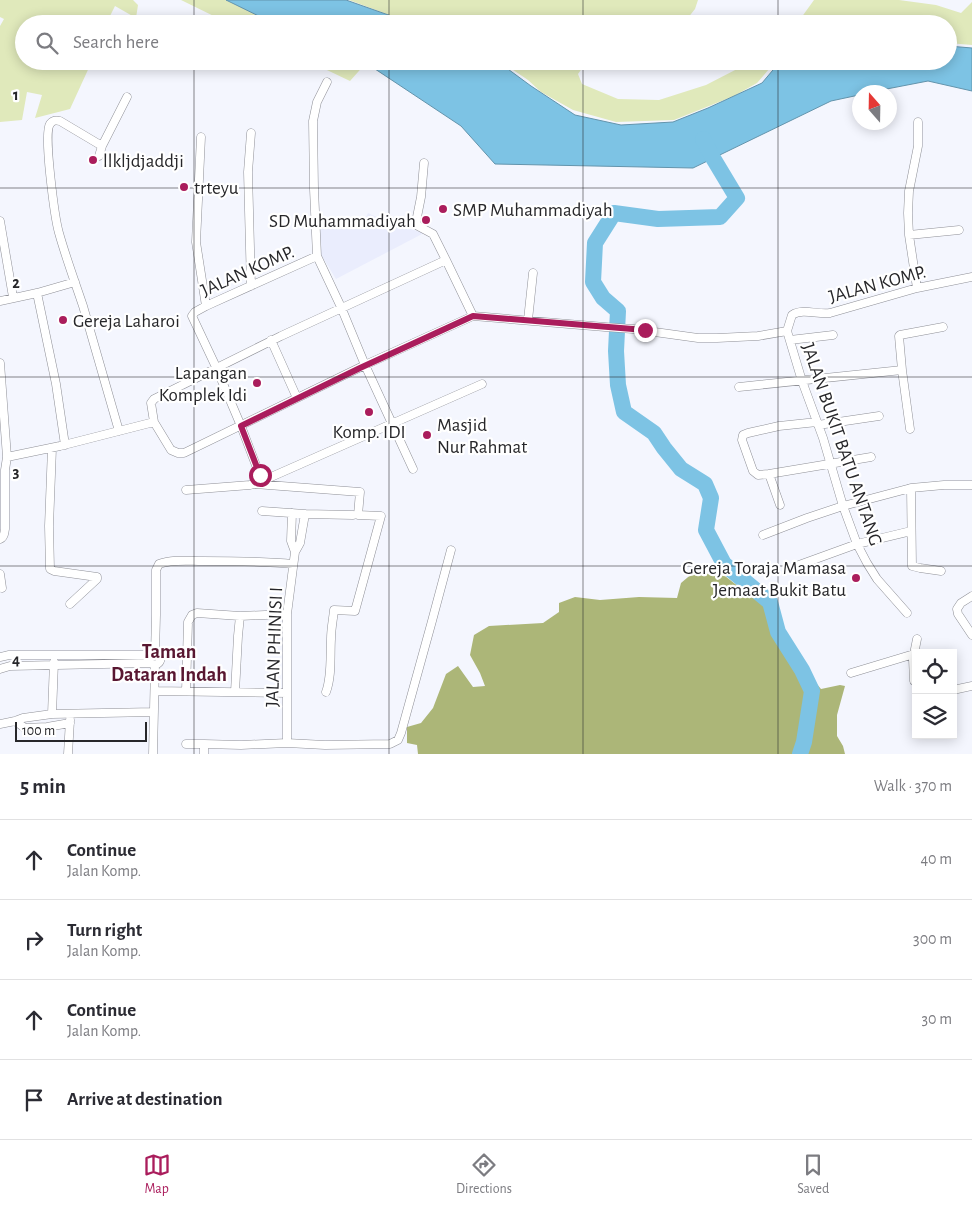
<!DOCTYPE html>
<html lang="en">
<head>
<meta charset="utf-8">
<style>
	body { margin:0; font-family:"Alegreya Sans",sans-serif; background:#f7f7f7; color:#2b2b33 }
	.controls { position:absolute; right:15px; bottom:15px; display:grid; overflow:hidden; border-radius:0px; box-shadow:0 2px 12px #0003 }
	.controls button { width:45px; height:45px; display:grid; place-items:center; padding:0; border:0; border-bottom:1px solid #e1e1e2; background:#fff; color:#2b2b33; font:25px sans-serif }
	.compass { position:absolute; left:852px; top:85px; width:45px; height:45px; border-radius:50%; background:#fff; box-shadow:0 2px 12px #0003; rotate:340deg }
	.scale { position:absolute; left:15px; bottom:12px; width:132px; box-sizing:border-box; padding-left:5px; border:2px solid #27272a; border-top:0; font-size:14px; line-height:18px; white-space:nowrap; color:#27272a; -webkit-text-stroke:4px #fff; paint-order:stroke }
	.stop { position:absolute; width:15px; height:15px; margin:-11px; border:4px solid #aa1d5c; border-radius:50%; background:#fff }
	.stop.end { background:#aa1d5c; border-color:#fff; box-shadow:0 1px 5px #0008 }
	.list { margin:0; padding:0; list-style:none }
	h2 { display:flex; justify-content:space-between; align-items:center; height:65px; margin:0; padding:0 20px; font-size:21px }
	h2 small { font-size:16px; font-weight:400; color:#7c7c81 }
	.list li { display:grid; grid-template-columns:32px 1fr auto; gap:15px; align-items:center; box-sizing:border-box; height:80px; padding:0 20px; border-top:1px solid #e1e1e2 }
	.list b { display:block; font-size:19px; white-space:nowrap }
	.list p { margin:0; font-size:16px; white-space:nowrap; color:#7c7c81 }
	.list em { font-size:16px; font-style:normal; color:#7c7c81 }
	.icon { flex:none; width:28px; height:28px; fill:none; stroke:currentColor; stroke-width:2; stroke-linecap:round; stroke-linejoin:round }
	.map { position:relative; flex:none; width:972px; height:754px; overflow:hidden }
	.search { position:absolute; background:#fff; box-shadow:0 2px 12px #0003; left:15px; right:15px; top:15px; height:55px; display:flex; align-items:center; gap:12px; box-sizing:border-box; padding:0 18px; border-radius:28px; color:#7c7c81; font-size:19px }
	.sheet { height:385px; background:#fff }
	nav { display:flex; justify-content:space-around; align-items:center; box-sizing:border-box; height:70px; border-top:1px solid #e1e1e2; background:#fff; font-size:14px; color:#7c7c81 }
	nav a { display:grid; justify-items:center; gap:2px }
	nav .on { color:#aa1d5c }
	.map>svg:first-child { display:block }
</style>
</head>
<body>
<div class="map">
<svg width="972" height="754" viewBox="0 0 972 754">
	<rect width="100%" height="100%" fill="#f4f6fe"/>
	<!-- built -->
	<path fill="#eaedfd" d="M 368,213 L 387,222 L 424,233 L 336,279 L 319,251 L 321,224 L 360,229 Z"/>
	<!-- green -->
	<path fill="#e0e9bb" d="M 0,0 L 133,0 L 138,5 L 136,18 L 115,6 L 106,24 L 24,24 L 24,61 L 92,61 L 70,109 L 35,118 L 42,95 L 27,92 L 22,120 L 0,122 L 0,26 L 4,19 L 0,17 Z
		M 181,0 L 226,0 L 275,24 L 230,24 Z
		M 349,0 L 698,0 L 695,9 L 683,24 L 413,24 Z
		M 814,0 L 899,0 L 936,5 L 961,13 L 972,2 L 972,45 L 948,43 L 948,24 L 793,24 L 801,18 Z
		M 308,61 L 363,61 L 366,63 L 350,81 Z
		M 500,61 L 587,61 L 578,74 L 582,84 L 618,99 L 659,100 L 706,85 L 739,68 L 746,61 L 776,61 L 757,83 L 734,96 L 674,120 L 616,122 L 573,110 L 541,92 L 528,80 Z"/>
	<!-- forest -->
	<path fill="#acb678" d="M 694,572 L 725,576 L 748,594 L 767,606 L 776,636 L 821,689 L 840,685 L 845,686 L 837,715 L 837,736 L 843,746 L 845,754 L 418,754 L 417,745 L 407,743 L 407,727 L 421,723 L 433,708 L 446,674 L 458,666 L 473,687 L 485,686 L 480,673 L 470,655 L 474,635 L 489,626 L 543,623 L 559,612 L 559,603 L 575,597 L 600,600 L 639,597 L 677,598 L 681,583 Z"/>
	<!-- water -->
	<path fill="#7dc3e4" stroke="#6394ac" d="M 226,0 L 346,0 L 414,24 L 275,24 Z
		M 948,46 L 972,48 L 972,91 L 928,81 L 871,92 L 860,92 L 859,95 L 831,101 L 693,168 L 495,164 L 461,126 L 363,61 L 497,61 L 531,86 L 575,115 L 621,125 L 673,122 L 708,108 L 762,83 L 778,64 L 782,61 L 948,61 Z"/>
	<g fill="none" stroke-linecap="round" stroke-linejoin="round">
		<!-- river -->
		<path stroke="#7dc3e4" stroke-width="16" d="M 703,139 L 713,158 L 737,198 L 720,217 L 658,219 L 614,213 L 595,243 L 593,282 L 603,298 L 618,311 L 616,351 L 618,385 L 624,412 L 654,433 L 664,448 L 681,469 L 705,484 L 711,498 L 706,530 L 724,564 L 770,602 L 778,632 L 802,670 L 812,691 L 804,742 L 800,754"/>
		<!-- minor casing -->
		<g stroke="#8f9097" stroke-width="9">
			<path id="minor" d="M 251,133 L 248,172 L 251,286
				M 201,137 L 196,242 L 206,306
				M 102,146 L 60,121 C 56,120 53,120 50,124 C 43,133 55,219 59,233 C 66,258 75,282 83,306 C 95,348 107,389 119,431
				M 99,156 L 102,146 L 127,97
				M 424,163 L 421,197 L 416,222 L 418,226 L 433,234 L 446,260
				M 0,221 L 13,297
				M 909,235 L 959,230
				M 317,256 L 314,189 L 313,121 L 317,102 L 327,82
				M 917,288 L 909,235 L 908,213 L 909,191 L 918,146 L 918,122
				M 37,293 L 56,384 L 65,445
				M 0,301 L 37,293 L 75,282
				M 528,320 L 533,273
				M 787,331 L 802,381 L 823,438 L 843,506 L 857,544 L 867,563 L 877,579 L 907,613
				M 271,340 L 297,398
				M 790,340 L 833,335
				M 0,363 L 7,457 L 5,470 L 5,529 C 4,533 5,537 0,539
				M 902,370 L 910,429
				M 482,384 L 262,481 L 241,426 L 216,367 L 192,316 L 195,312 L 206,306 L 317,256 L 341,307 L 365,365 L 473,316 L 605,327 L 633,329 L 698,338 L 717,338 L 758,336 L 787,331 L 792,315 C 803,308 818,315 830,313 L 917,288 L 972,277
				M 739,387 L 902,370 L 899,336 L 900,335 L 943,327
				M 818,425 L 879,416
				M 52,448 L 49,526 L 50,569 L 54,571 L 97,577 L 97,579 L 70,604
				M 7,457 L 60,446 L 154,422
				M 413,469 L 365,365 L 184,453 L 178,453 L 171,450 L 154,422 L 151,403 L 154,399 L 281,336 L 446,260 L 473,316
				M 769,474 L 758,475 L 753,471 L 742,440 L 743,435 L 748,433 L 779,426 L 817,422
				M 255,484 L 360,492 L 358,515 L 381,516 L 355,611 L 334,610 C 333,620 331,629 331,639 C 330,656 332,676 326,692
				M 911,488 L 912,566 L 920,568 L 941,571
				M 186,490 L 250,485 L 258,483
				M 780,505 L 769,474 L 871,457
				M 262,511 L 305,514 L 353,515
				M 763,535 L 807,518 L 843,506 L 911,488 L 944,485 L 972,485
				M 295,552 L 300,543 L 305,514
				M 799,565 L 857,544 L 911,531
				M 0,574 L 2,588
				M 972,596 L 961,603 L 957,609 L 958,614 L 972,635
				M 155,654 L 156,615 L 156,570 L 159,564 C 172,559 189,561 202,561 C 233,561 263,561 293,564
				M 0,657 L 9,655 L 150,655 C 160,650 165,662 155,665 L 150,663 L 149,658 L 150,655
				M 0,669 L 10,666 L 150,663
				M 851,673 L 914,654
				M 916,682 L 914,681 L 913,659 L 917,639
				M 953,690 L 972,686
				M 155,691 L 287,693
				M 186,691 L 188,622 L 192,615 L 197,613 L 240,616 L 287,614
				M 235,692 L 238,636 L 240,616
				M 52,714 L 54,662
				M 15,721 L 25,728 L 47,727 L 70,723
				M 0,724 L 15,721 L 23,718 L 52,714 L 154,712
				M 287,743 L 287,614 L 295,552 L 291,541 L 292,513
				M 186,744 L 204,744
				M 68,754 L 70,720
				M 153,754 L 155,665
				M 204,754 L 204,744 L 241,745 L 287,743 L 325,745 L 390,744 L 398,740 L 401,733 L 432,621 L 451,550"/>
		</g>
		<!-- minor -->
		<use href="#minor" stroke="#fff" stroke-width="8"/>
	</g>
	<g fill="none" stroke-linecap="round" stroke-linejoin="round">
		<!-- route -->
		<path stroke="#aa1d5c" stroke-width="6" d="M 260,475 L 241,426 L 360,368 L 473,316 L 645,330"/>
	</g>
	<!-- grid -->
	<path fill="none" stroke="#27272a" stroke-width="1" stroke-opacity="0.55" d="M 194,0 L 194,24M 389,0 L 389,24M 583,0 L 583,24M 778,0 L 778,24M 194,61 L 194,754M 389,61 L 389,754M 583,61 L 583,754M 778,61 L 778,754M 0,188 L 972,188M 0,377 L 972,377M 0,566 L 972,566"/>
	<!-- markers -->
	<g fill="#aa1d5c" stroke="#fff" stroke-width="2">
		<circle cx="93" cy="160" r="5"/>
		<circle cx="184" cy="187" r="5"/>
		<circle cx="443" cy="209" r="5"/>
		<circle cx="426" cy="220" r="5"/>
		<circle cx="63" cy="320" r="5"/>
		<circle cx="257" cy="383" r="5"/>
		<circle cx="369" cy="412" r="5"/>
		<circle cx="427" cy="435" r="5"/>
		<circle cx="856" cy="578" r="5"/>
	</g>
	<g text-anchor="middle" stroke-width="4.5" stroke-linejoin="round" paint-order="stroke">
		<!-- poi labels -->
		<g font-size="19" fill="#27272a" stroke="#fff" text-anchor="start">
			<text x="103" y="167">llkljdjaddji</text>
			<text x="194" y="194">trteyu</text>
			<text x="453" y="216">SMP Muhammadiyah</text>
			<text x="416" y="227" text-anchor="end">SD Muhammadiyah</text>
			<text x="73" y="327">Gereja Laharoi</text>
			<text x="247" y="379" text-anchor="end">Lapangan<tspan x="247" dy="22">Komplek Idi</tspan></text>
			<text x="437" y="431">Masjid<tspan x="437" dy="22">Nur Rahmat</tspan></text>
			<text x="369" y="438" text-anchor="middle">Komp. IDI</text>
			<text x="846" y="574" text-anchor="end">Gereja Toraja Mamasa<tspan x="846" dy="22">Jemaat Bukit Batu</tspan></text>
		</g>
		<!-- street labels -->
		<g font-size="19" fill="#27272a" stroke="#fff">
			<text transform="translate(247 270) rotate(-24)" y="7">JALAN KOMP.</text>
			<text transform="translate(877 283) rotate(-15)" y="7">JALAN KOMP.</text>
			<text transform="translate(843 444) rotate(71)" y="7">JALAN BUKIT BATU ANTANG</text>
			<text transform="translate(273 647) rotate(-88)" y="7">JALAN PHINISI I</text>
		</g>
		<!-- neighbourhood labels -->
		<g font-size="20" font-weight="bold" fill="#591731" stroke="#fff">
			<text x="169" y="658">Taman<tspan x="169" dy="23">Dataran Indah</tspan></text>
		</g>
	</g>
	<g font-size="16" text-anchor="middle" font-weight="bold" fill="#27272a" stroke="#fff" stroke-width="4.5" stroke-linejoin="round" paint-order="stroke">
		<text x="16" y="100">1</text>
		<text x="16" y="288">2</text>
		<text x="16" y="477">3</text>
		<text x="16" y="665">4</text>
	</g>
</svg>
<div class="controls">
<button><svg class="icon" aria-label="locate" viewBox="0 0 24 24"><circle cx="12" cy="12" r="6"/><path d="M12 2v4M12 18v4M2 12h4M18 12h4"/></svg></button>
<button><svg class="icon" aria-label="layers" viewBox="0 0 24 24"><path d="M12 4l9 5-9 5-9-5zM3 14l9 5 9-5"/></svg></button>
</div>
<svg class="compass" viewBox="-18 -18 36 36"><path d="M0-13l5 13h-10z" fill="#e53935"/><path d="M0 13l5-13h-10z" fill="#7c7c81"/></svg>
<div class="scale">100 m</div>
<div class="stop" style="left:260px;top:475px"></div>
<div class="stop end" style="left:645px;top:330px"></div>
<div class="search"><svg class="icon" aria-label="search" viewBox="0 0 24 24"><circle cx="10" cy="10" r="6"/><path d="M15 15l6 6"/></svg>Search here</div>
</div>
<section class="sheet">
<h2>5 min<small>Walk · 370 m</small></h2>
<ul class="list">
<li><svg class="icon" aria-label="ahead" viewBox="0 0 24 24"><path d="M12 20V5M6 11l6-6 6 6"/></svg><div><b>Continue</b><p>Jalan Komp.</p></div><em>40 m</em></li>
<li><svg class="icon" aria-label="right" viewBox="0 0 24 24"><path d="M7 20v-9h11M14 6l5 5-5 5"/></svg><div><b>Turn right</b><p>Jalan Komp.</p></div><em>300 m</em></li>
<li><svg class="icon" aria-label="ahead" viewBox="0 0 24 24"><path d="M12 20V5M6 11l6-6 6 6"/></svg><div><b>Continue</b><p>Jalan Komp.</p></div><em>30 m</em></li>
<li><svg class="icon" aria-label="arrive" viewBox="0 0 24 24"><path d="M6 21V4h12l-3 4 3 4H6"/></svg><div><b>Arrive at destination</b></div></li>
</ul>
</section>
<nav>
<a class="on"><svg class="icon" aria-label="map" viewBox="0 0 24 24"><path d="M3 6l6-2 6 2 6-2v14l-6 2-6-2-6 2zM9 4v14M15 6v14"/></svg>Map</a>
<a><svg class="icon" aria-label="directions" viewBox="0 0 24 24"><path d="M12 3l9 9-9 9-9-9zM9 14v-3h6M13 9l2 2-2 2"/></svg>Directions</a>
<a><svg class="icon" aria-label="saved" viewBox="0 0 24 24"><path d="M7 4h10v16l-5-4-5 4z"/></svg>Saved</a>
</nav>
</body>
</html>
